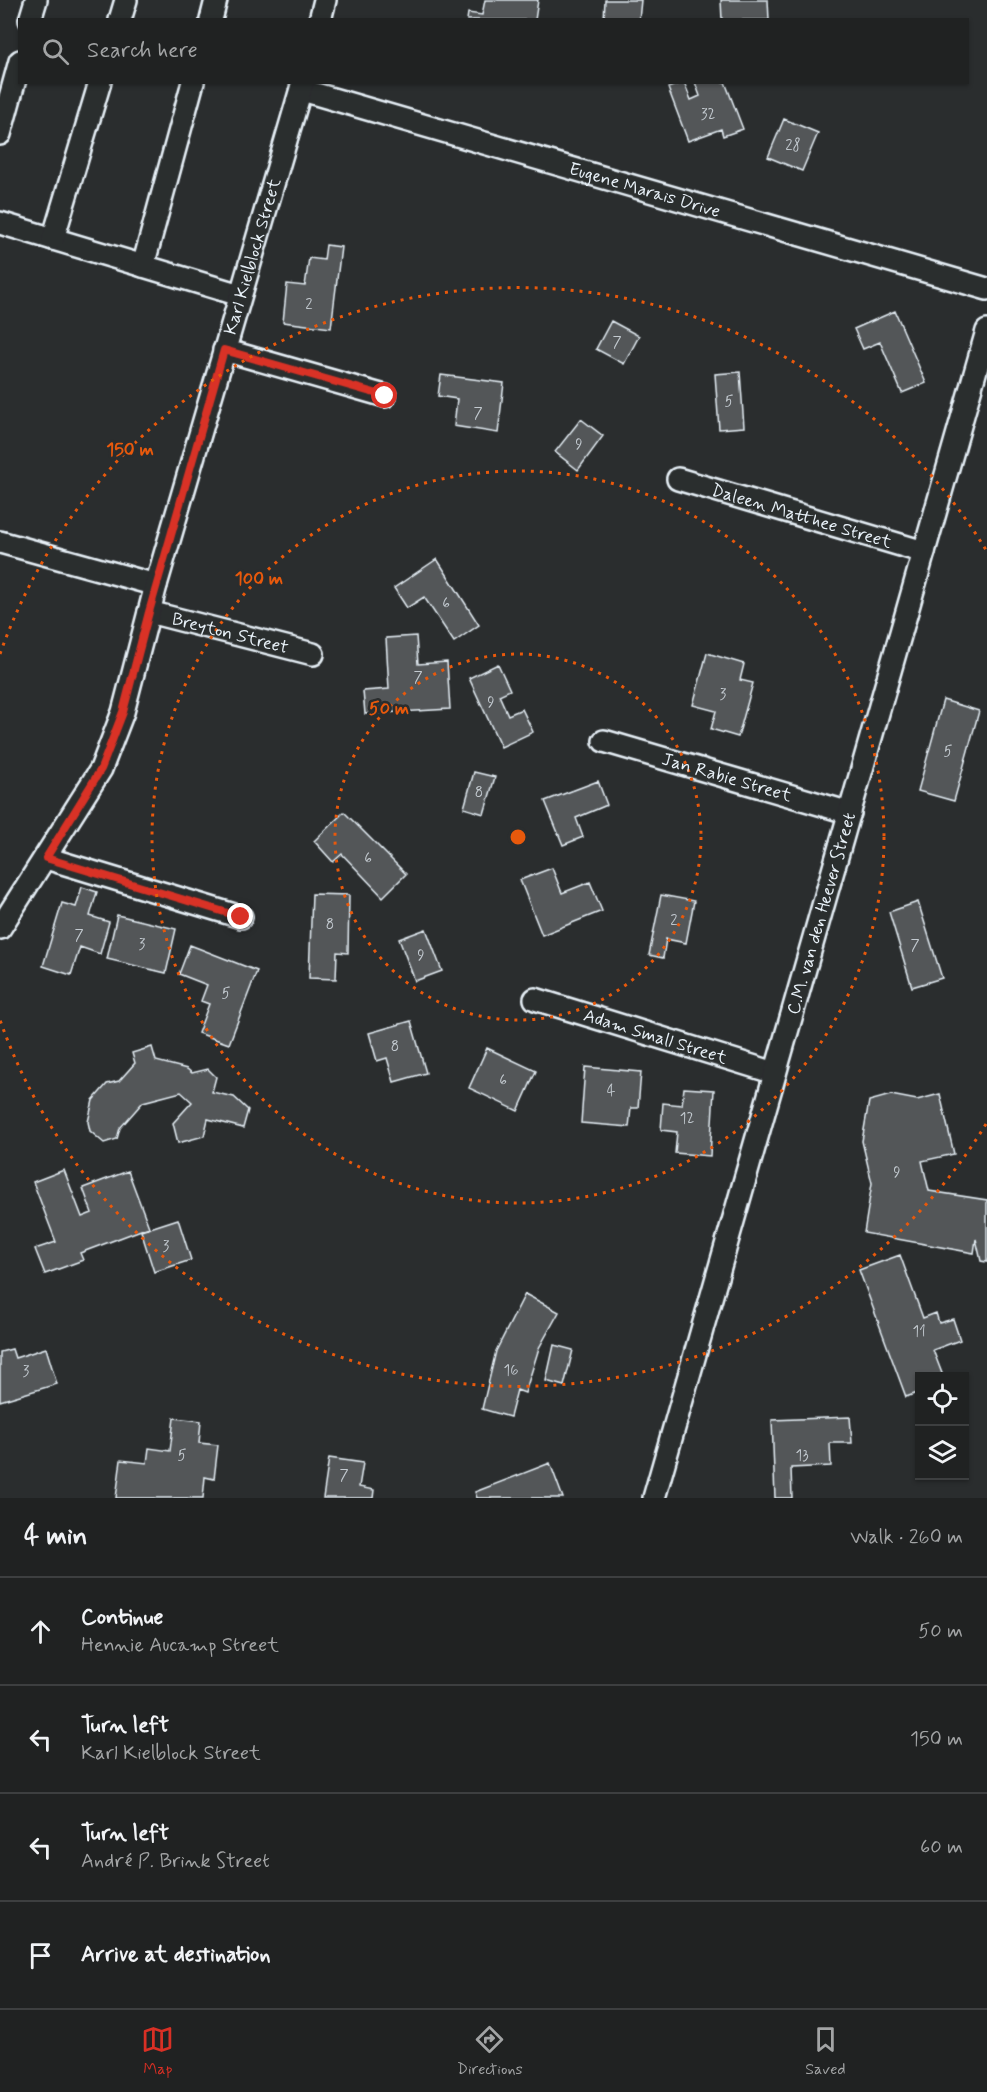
<!DOCTYPE html>
<html lang="en">
<head>
<meta charset="utf-8">
<style>
	body { margin:0; font-family:Mynerve,sans-serif; background:#2d2f2f; color:#f1f3f6 }
	.controls { position:absolute; right:18px; bottom:18px; display:grid; overflow:hidden; border-radius:0px; box-shadow:0 2px 4px #0004 }
	.controls button { width:54px; height:54px; display:grid; place-items:center; padding:0; border:0; border-bottom:2px solid #3d3f40; background:#202222; color:#f1f3f6; font:30px sans-serif }
	.stop { position:absolute; width:18px; height:18px; margin:-14px; border:4px solid #d93025; border-radius:50%; background:#fff }
	.stop.end { background:#d93025; border-color:#fff; box-shadow:0 2px 6px #0008 }
	.list { margin:0; padding:0; list-style:none }
	h2 { display:flex; justify-content:space-between; align-items:center; height:78px; margin:0; padding:0 24px; font-size:26px }
	h2 small { font-size:20px; font-weight:400; color:#a2a4a5 }
	.list li { display:grid; grid-template-columns:39px 1fr auto; gap:18px; align-items:center; box-sizing:border-box; height:108px; padding:0 24px; border-top:2px solid #3d3f40 }
	.list b { display:block; font-size:22px; white-space:nowrap }
	.list p { margin:0; font-size:20px; white-space:nowrap; color:#a2a4a5 }
	.list em { font-size:20px; font-style:normal; color:#a2a4a5 }
	.icon { flex:none; width:33px; height:33px; fill:none; stroke:currentColor; stroke-width:2; stroke-linecap:round; stroke-linejoin:round }
	.map { position:relative; flex:none; width:987px; height:1498px; overflow:hidden }
	.search { position:absolute; background:#202222; box-shadow:0 2px 4px #0004; left:18px; right:18px; top:18px; height:66px; display:flex; align-items:center; gap:15px; box-sizing:border-box; padding:0 21px; border-radius:0px; color:#a2a4a5; font-size:22px }
	.sheet { height:510px; background:#202222 }
	nav { display:flex; justify-content:space-around; align-items:center; box-sizing:border-box; height:84px; border-top:2px solid #3d3f40; background:#202222; font-size:16px; color:#a2a4a5 }
	nav a { display:grid; justify-items:center; gap:3px }
	nav .on { color:#d93025 }
	.map>svg:first-child { display:block }
</style>
</head>
<body>
<div class="map">
<svg width="987" height="1498" viewBox="0 0 987 1498">
	<rect width="100%" height="100%" fill="#2a2d2e"/>
	<filter id="ink" filterUnits="userSpaceOnUse"><feTurbulence type="fractalNoise" baseFrequency=".0167" numOctaves="2"/><feDisplacementMap in="SourceGraphic" scale="12" xChannelSelector="R" yChannelSelector="G"/><feConvolveMatrix kernelMatrix="1 2 1 2 8 2 1 2 1" color-interpolation-filters="sRGB"/></filter>
	<g filter="url(#ink)">
		<!-- building -->
		<path fill="#535759" stroke="#e8f1f8" stroke-width="1.5" d="M 485,0 L 538,0 L 535,20 L 467,20 L 468,13 L 482,15 Z
			M 605,0 L 641,0 L 639,20 L 604,20 Z
			M 721,0 L 768,0 L 769,20 L 722,20 Z
			M 684,82 L 691,100 L 700,96 L 695,82 L 725,82 L 743,129 L 723,136 L 721,129 L 688,141 L 668,88 Z
			M 784,119 L 818,133 L 802,171 L 768,157 Z
			M 326,245 L 341,247 L 331,328 L 283,322 L 287,284 L 305,286 L 309,258 L 324,260 Z
			M 895,311 L 926,383 L 902,393 L 880,342 L 863,349 L 854,329 Z
			M 611,321 L 639,336 L 624,364 L 596,349 Z
			M 740,372 L 744,427 L 719,429 L 715,374 Z
			M 441,375 L 504,383 L 498,433 L 454,426 L 457,399 L 438,396 Z
			M 581,419 L 603,436 L 578,470 L 555,452 Z
			M 437,559 L 479,625 L 454,642 L 424,597 L 407,608 L 394,588 Z
			M 416,636 L 418,664 L 447,662 L 450,709 L 365,714 L 363,691 L 389,689 L 386,638 Z
			M 707,653 L 744,664 L 740,680 L 753,683 L 738,737 L 711,729 L 716,711 L 693,705 Z
			M 498,664 L 510,690 L 499,695 L 508,715 L 522,709 L 533,732 L 501,747 L 469,678 Z
			M 943,700 L 979,711 L 954,801 L 918,791 Z
			M 474,772 L 495,777 L 484,814 L 464,808 Z
			M 598,781 L 607,805 L 576,818 L 583,837 L 563,845 L 545,801 Z
			M 344,812 L 406,874 L 383,897 L 342,854 L 333,862 L 314,841 Z
			M 552,868 L 562,893 L 590,882 L 602,911 L 542,935 L 520,880 Z
			M 82,887 L 97,892 L 90,916 L 109,922 L 100,954 L 80,947 L 71,975 L 43,966 L 62,903 L 76,907 Z
			M 312,894 L 349,895 L 348,953 L 337,952 L 336,979 L 309,978 Z
			M 661,895 L 694,901 L 686,943 L 666,939 L 663,958 L 649,955 Z
			M 918,902 L 942,978 L 912,987 L 889,912 Z
			M 117,915 L 176,929 L 166,973 L 107,959 Z
			M 426,929 L 442,971 L 415,981 L 399,939 Z
			M 190,945 L 257,971 L 229,1044 L 198,1033 L 209,1004 L 201,1001 L 207,985 L 179,974 Z
			M 411,1021 L 426,1073 L 394,1082 L 387,1058 L 377,1061 L 369,1033 Z
			M 152,1047 L 156,1061 L 187,1069 L 192,1073 L 208,1069 L 216,1077 L 212,1092 L 234,1097 L 248,1110 L 243,1128 L 208,1119 L 204,1136 L 178,1143 L 173,1123 L 192,1102 L 181,1092 L 143,1102 L 120,1128 L 117,1139 L 104,1143 L 90,1131 L 88,1122 L 93,1100 L 107,1084 L 119,1081 L 135,1063 L 132,1053 Z
			M 487,1048 L 536,1071 L 518,1111 L 469,1088 Z
			M 585,1067 L 641,1072 L 638,1108 L 631,1108 L 629,1127 L 581,1123 Z
			M 684,1088 L 714,1090 L 710,1156 L 675,1153 L 677,1132 L 661,1130 L 663,1103 L 682,1105 Z
			M 940,1094 L 954,1154 L 922,1161 L 929,1191 L 987,1200 L 987,1262 L 981,1261 L 976,1239 L 974,1253 L 864,1233 L 872,1183 L 862,1141 L 869,1101 L 891,1095 L 917,1100 Z
			M 64,1170 L 82,1217 L 92,1213 L 83,1188 L 128,1171 L 149,1227 L 80,1253 L 83,1260 L 45,1274 L 35,1249 L 56,1242 L 33,1182 Z
			M 178,1219 L 191,1260 L 154,1272 L 141,1231 Z
			M 900,1255 L 923,1318 L 936,1313 L 939,1323 L 953,1319 L 960,1340 L 933,1350 L 943,1376 L 920,1376 L 920,1392 L 906,1397 L 859,1270 Z
			M 525,1294 L 559,1312 L 539,1348 L 525,1393 L 517,1390 L 510,1417 L 482,1409 L 496,1351 Z
			M 554,1345 L 573,1350 L 564,1386 L 546,1381 Z
			M 46,1348 L 57,1384 L 0,1401 L 0,1352 L 12,1349 L 15,1358 Z
			M 850,1417 L 852,1443 L 830,1443 L 831,1466 L 791,1468 L 792,1498 L 775,1498 L 772,1420 Z
			M 174,1418 L 201,1421 L 199,1443 L 218,1445 L 214,1479 L 205,1477 L 203,1498 L 116,1498 L 121,1460 L 147,1463 L 149,1448 L 170,1451 Z
			M 329,1458 L 363,1463 L 359,1487 L 374,1490 L 373,1498 L 323,1498 Z
			M 550,1463 L 563,1498 L 477,1498 L 475,1492 Z"/>
		<g fill="none" stroke-linecap="round" stroke-linejoin="round">
			<!-- street casing -->
			<g stroke="#e8f1f8" stroke-width="26">
				<g id="street">
					<path d="M 30,20 L 36,0"/>
					<path d="M 120,20 L 126,0"/>
					<path d="M 211,20 L 216,0"/>
					<path d="M 320,20 L 325,0"/>
					<path id="s1" d="M 302,90 L 987,289"/>
					<path d="M 0,134 L 20,61"/>
					<path d="M 0,223 L 240,295"/>
					<path d="M 53,239 L 100,82"/>
					<path d="M 143,266 L 193,82"/>
					<path d="M 224,350 L 385,396"/>
					<path id="s2" d="M 678,479 L 924,552"/>
					<path d="M 0,542 L 156,585"/>
					<path id="s3" d="M 149,612 L 313,654"/>
					<path id="s4" d="M 604,741 L 850,813"/>
					<path d="M 46,858 L 241,917"/>
					<path id="s5" d="M 0,928 L 101,769 L 123,712 L 156,585 L 303,82"/>
					<path id="s6" d="M 535,999 L 775,1073"/>
					<path id="s7" d="M 654,1498 L 987,331"/>
				</g>
			</g>
			<!-- street -->
			<use href="#street" stroke="#2a2d2e" stroke-width="21"/>
		</g>
	</g>
	<g fill="none" stroke-linecap="round" stroke-linejoin="round" filter="url(#ink)">
		<!-- route -->
		<path stroke="#d93025" stroke-width="8" d="M 241,917 L 46,858 L 101,769 L 123,712 L 149,612 L 224,350 L 385,396"/>
	</g>
	<!-- distance rings -->
	<g fill="none" stroke="#e8590c" stroke-width="3" stroke-dasharray="3 6">
		<circle cx="518" cy="837" r="183"/>
		<circle cx="518" cy="837" r="366"/>
		<path d="M986 1124A549 549 0 0 1 0 1020M0 654A549 549 0 0 1 986 550"/>
	</g>
	<g text-anchor="middle" stroke-width="5" stroke-linejoin="round" paint-order="stroke">
		<!-- number labels -->
		<g font-size="15" fill="#c3cad0">
			<text x="708" y="119">32</text>
			<text x="793" y="150">28</text>
			<text x="309" y="309">2</text>
			<text x="617" y="347">7</text>
			<text x="729" y="406">5</text>
			<text x="478" y="418">7</text>
			<text x="579" y="449">9</text>
			<text x="446" y="608">6</text>
			<text x="418" y="682">7</text>
			<text x="723" y="699">3</text>
			<text x="491" y="707">9</text>
			<text x="948" y="756">5</text>
			<text x="479" y="797">8</text>
			<text x="368" y="863">6</text>
			<text x="674" y="925">2</text>
			<text x="330" y="929">8</text>
			<text x="79" y="940">7</text>
			<text x="142" y="949">3</text>
			<text x="915" y="950">7</text>
			<text x="421" y="960">9</text>
			<text x="226" y="998">5</text>
			<text x="395" y="1051">8</text>
			<text x="503" y="1085">6</text>
			<text x="611" y="1095">4</text>
			<text x="687" y="1123">12</text>
			<text x="897" y="1177">9</text>
			<text x="166" y="1251">3</text>
			<text x="919" y="1336">11</text>
			<text x="511" y="1375">16</text>
			<text x="26" y="1376">3</text>
			<text x="182" y="1460">5</text>
			<text x="802" y="1460">13</text>
			<text x="344" y="1480">7</text>
		</g>
		<!-- street labels -->
		<g font-size="18" fill="#e8f1f8" stroke="#2a2d2e">
			<text dy="6" stroke="none"><textPath href="#s1" startOffset="357">Eugene Marais Drive</textPath></text>
			<text dy="6" stroke="none"><textPath href="#s5" startOffset="723">Karl Kielblock Street</textPath></text>
			<text dy="6" stroke="none"><textPath href="#s2" startOffset="129">Daleen Matthee Street</textPath></text>
			<text dy="6" stroke="none"><textPath href="#s3" startOffset="84">Breyton Street</textPath></text>
			<text dy="6" stroke="none"><textPath href="#s4" startOffset="128">Jan Rabie Street</textPath></text>
			<text dy="6" stroke="none"><textPath href="#s7" startOffset="608">C.M. van den Heever Street</textPath></text>
			<text dy="6" stroke="none"><textPath href="#s6" startOffset="126">Adam Small Street</textPath></text>
		</g>
	</g>
	<circle cx="518" cy="837" r="9" fill="#e8590c" stroke="#2a2d2e" stroke-width="3"/>
	<g font-size="18" text-anchor="middle" font-weight="bold" fill="#e8590c" stroke="#2a2d2e" stroke-width="5" stroke-linejoin="round" paint-order="stroke">
		<text x="130" y="455">150 m</text>
		<text x="259" y="584">100 m</text>
		<text x="389" y="714">50 m</text>
	</g>
</svg>
<div class="controls">
<button><svg class="icon" aria-label="locate" viewBox="0 0 24 24"><circle cx="12" cy="12" r="6"/><path d="M12 2v4M12 18v4M2 12h4M18 12h4"/></svg></button>
<button><svg class="icon" aria-label="layers" viewBox="0 0 24 24"><path d="M12 4l9 5-9 5-9-5zM3 14l9 5 9-5"/></svg></button>
</div>
<div class="stop" style="left:385px;top:396px"></div>
<div class="stop end" style="left:241px;top:917px"></div>
<div class="search"><svg class="icon" aria-label="search" viewBox="0 0 24 24"><circle cx="10" cy="10" r="6"/><path d="M15 15l6 6"/></svg>Search here</div>
</div>
<section class="sheet">
<h2>4 min<small>Walk · 260 m</small></h2>
<ul class="list">
<li><svg class="icon" aria-label="ahead" viewBox="0 0 24 24"><path d="M12 20V5M6 11l6-6 6 6"/></svg><div><b>Continue</b><p>Hennie Aucamp Street</p></div><em>50 m</em></li>
<li><svg class="icon" aria-label="left" viewBox="0 0 24 24"><path d="M17 20v-9H6M10 6l-5 5 5 5"/></svg><div><b>Turn left</b><p>Karl Kielblock Street</p></div><em>150 m</em></li>
<li><svg class="icon" aria-label="left" viewBox="0 0 24 24"><path d="M17 20v-9H6M10 6l-5 5 5 5"/></svg><div><b>Turn left</b><p>André P. Brink Street</p></div><em>60 m</em></li>
<li><svg class="icon" aria-label="arrive" viewBox="0 0 24 24"><path d="M6 21V4h12l-3 4 3 4H6"/></svg><div><b>Arrive at destination</b></div></li>
</ul>
</section>
<nav>
<a class="on"><svg class="icon" aria-label="map" viewBox="0 0 24 24"><path d="M3 6l6-2 6 2 6-2v14l-6 2-6-2-6 2zM9 4v14M15 6v14"/></svg>Map</a>
<a><svg class="icon" aria-label="directions" viewBox="0 0 24 24"><path d="M12 3l9 9-9 9-9-9zM9 14v-3h6M13 9l2 2-2 2"/></svg>Directions</a>
<a><svg class="icon" aria-label="saved" viewBox="0 0 24 24"><path d="M7 4h10v16l-5-4-5 4z"/></svg>Saved</a>
</nav>
</body>
</html>
